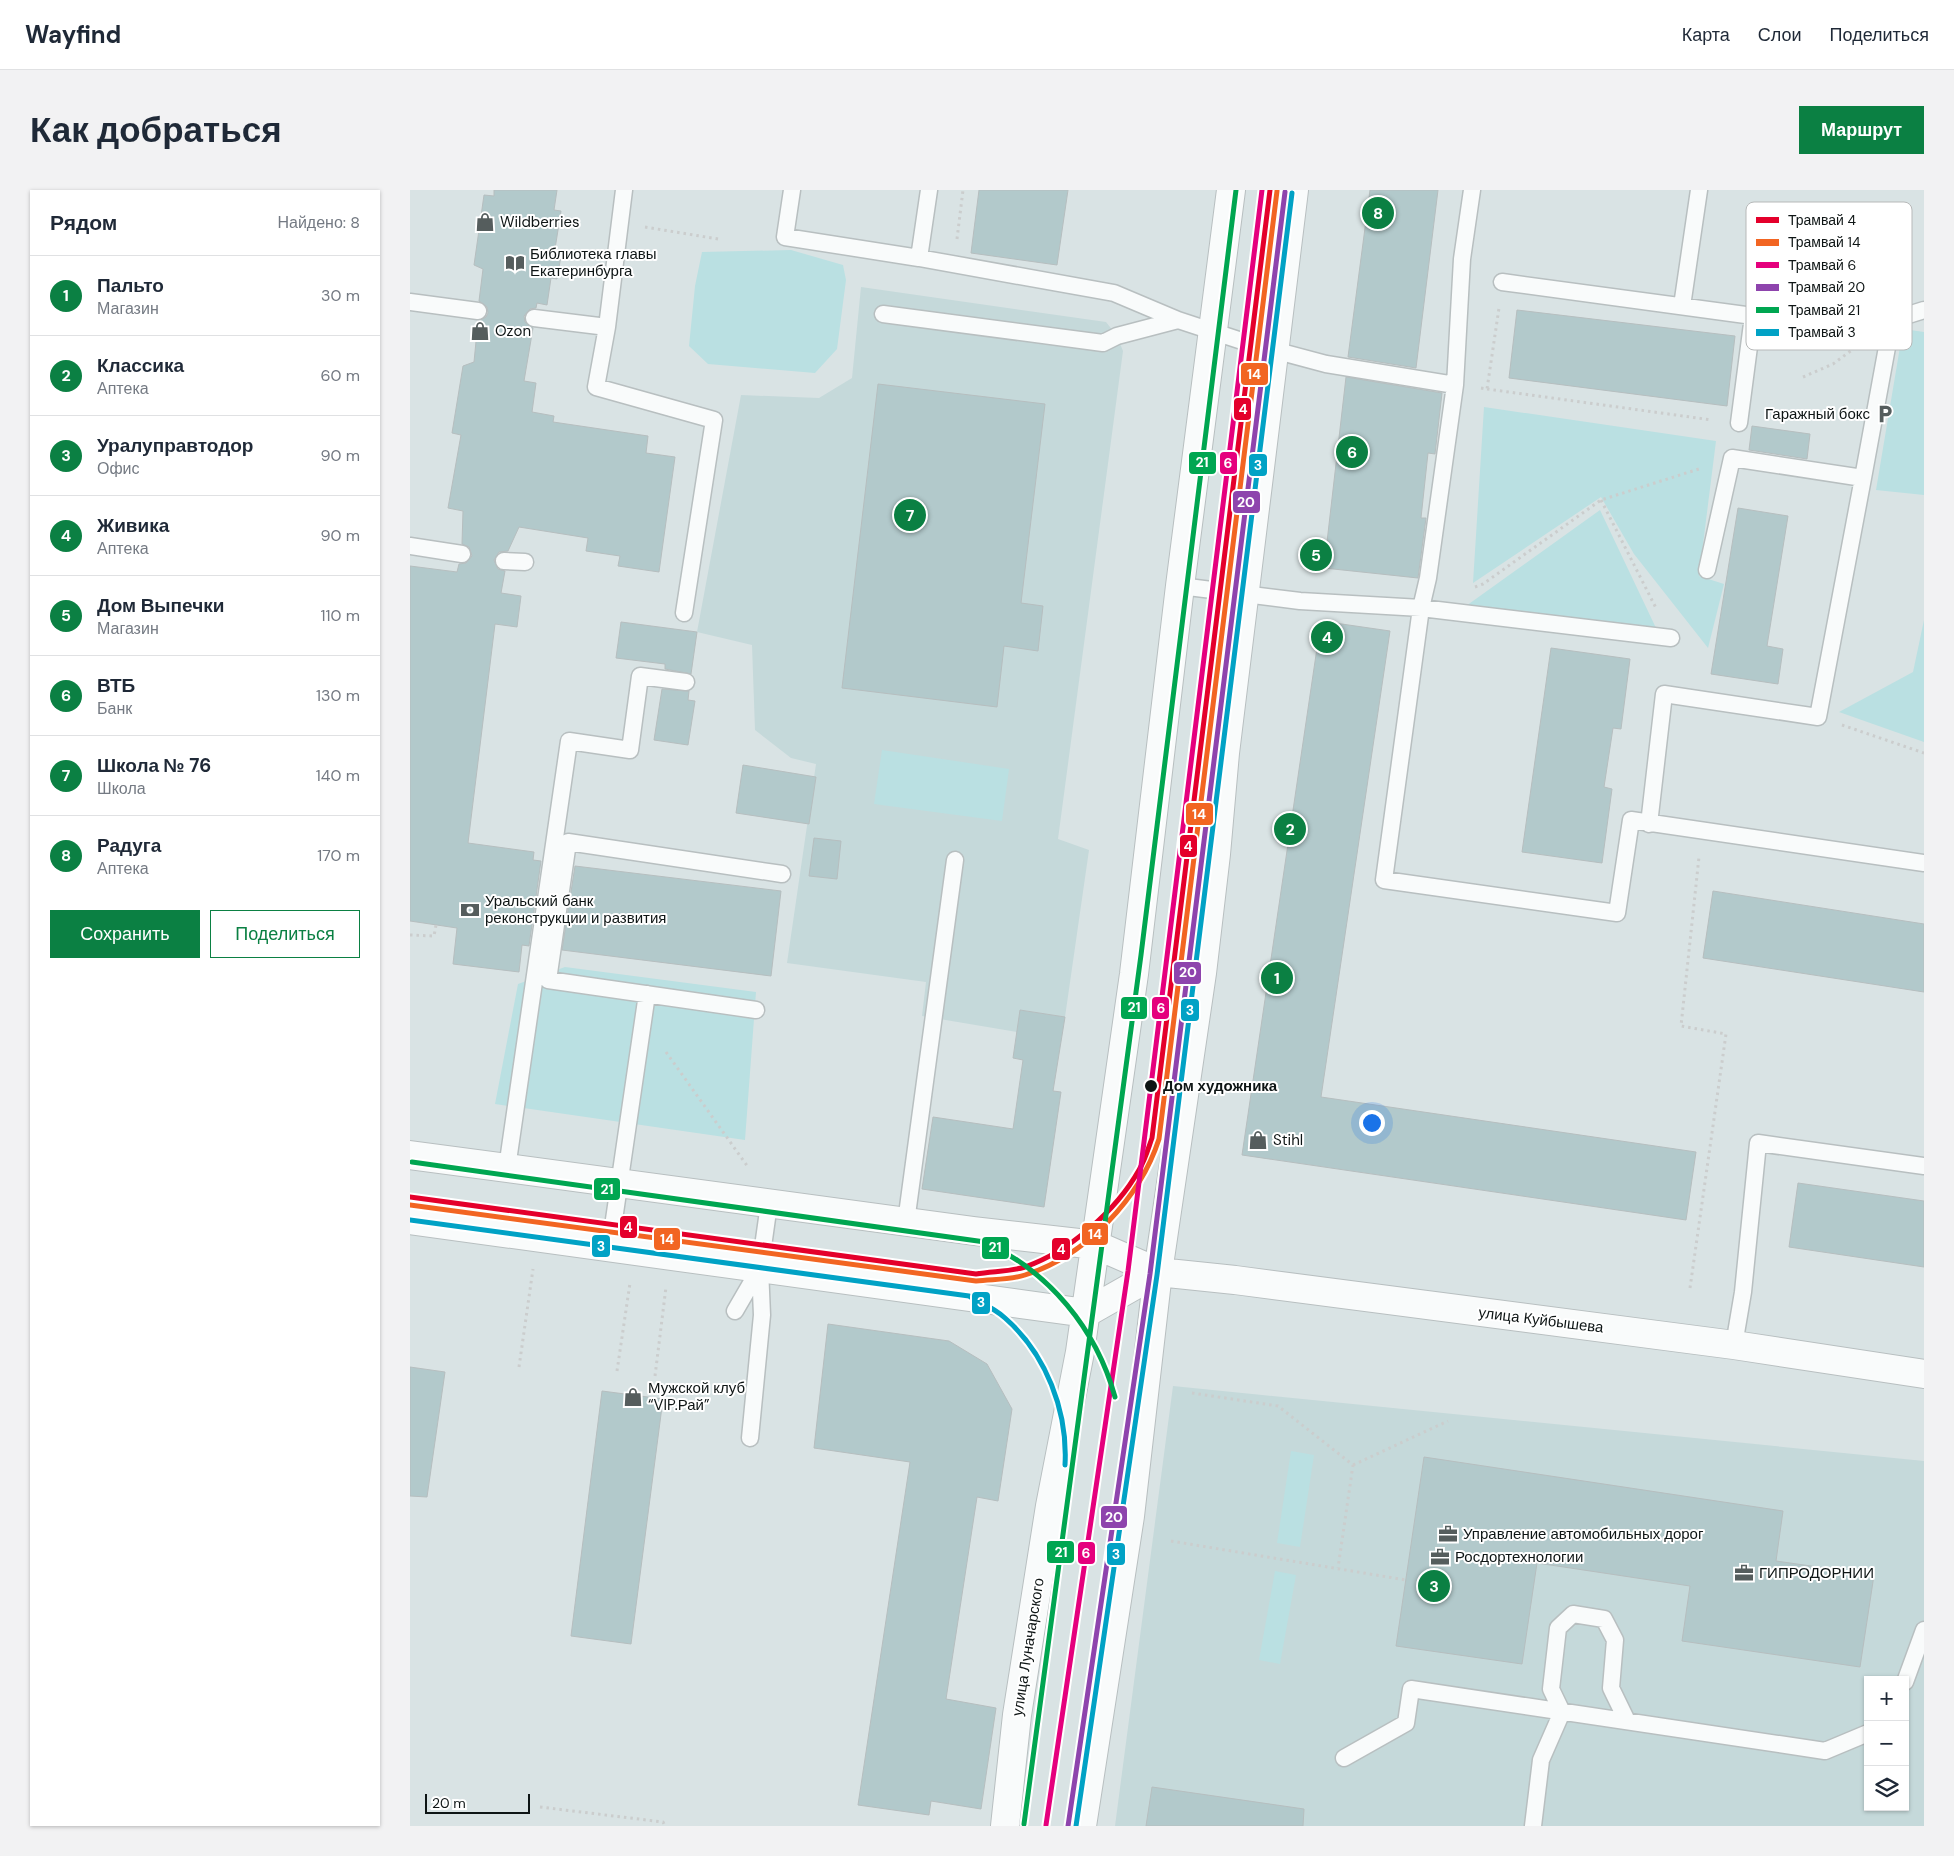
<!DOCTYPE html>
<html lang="ru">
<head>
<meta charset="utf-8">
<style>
	body { margin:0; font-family:"DM Sans",sans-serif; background:#f2f2f3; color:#1f2937 }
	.controls { position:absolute; right:15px; bottom:15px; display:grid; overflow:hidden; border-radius:0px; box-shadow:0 1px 4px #0004 }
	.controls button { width:45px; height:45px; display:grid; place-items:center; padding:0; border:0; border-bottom:1px solid #e0e1e3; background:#fff; color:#1f2937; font:25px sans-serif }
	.scale { position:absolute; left:15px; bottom:12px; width:105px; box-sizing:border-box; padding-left:5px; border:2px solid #0e1515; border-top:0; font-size:14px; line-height:18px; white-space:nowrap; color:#0e1515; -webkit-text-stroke:4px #fff; paint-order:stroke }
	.you { position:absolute; left:961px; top:932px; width:18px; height:18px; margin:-12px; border:4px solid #fff; border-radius:50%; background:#1a73e8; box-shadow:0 0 0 8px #1a73e833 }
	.badge { display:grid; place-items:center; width:32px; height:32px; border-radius:50%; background:#0b8043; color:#fff; font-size:16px; font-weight:700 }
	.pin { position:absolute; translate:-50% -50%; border:2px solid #fff; box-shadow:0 1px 5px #0006 }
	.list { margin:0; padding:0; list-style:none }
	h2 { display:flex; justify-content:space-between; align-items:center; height:65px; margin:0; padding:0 20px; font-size:21px }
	h2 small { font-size:16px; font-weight:400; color:#747a83 }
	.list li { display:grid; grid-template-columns:32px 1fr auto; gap:15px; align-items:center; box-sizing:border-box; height:80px; padding:0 20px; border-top:1px solid #e0e1e3 }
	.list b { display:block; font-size:19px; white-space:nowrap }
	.list p { margin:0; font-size:16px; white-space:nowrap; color:#747a83 }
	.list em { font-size:16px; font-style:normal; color:#747a83 }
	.actions { display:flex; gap:10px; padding:15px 20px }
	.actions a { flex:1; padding:11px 0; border:1px solid #0b8043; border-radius:0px; text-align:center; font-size:18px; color:#0b8043 }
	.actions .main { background:#0b8043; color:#fff }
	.icon { flex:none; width:28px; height:28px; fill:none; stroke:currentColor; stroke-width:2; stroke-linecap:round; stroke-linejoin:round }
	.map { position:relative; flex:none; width:1514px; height:1636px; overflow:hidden; border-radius:0px }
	header { display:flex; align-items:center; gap:30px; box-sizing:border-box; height:70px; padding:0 25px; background:#fff; border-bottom:1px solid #e0e1e3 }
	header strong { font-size:24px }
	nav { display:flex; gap:28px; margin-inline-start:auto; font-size:18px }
	.intro { display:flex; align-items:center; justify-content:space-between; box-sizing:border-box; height:120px; padding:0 30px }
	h1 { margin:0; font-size:35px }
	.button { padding:12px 22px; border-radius:0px; background:#0b8043; color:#fff; font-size:18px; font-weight:700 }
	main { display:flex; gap:30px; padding:0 30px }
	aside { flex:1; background:#fff; border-radius:0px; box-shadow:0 1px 4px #0004 }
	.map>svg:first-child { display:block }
</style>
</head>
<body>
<header>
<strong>Wayfind</strong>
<nav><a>Карта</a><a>Слои</a><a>Поделиться</a></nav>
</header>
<div class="intro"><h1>Как добраться</h1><a class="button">Маршрут</a></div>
<main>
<aside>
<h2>Рядом<small>Найдено: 8</small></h2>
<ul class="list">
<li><span class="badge">1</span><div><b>Пальто</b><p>Магазин</p></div><em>30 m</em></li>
<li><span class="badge">2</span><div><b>Классика</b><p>Аптека</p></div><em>60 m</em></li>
<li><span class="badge">3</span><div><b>Уралуправтодор</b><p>Офис</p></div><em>90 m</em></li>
<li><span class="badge">4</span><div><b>Живика</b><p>Аптека</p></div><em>90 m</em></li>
<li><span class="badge">5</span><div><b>Дом Выпечки</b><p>Магазин</p></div><em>110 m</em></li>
<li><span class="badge">6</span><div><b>ВТБ</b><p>Банк</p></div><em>130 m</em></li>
<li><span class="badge">7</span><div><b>Школа № 76</b><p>Школа</p></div><em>140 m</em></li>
<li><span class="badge">8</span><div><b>Радуга</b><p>Аптека</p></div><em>170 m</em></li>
</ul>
<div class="actions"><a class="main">Сохранить</a><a>Поделиться</a></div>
</aside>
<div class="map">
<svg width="1514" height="1636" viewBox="0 0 1514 1636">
	<rect width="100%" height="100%" fill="#d9e3e4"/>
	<!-- built -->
	<path fill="#c5d9da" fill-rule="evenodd" d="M 451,97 L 696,132 L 707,146 L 713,161 L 648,649 L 679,660 L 655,827 L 611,820 L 607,842 L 512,826 L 516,792 L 377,773 L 406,574 L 381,568 L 345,540 L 342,455 L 287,442 L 331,205 L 409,208 L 442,188 Z
		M 763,1196 L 1514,1271 L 1514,1636 L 705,1636 ZM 1458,1490 L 1495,1490 L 1495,1617 L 1458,1617 Z"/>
	<!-- green -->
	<path fill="#bae0e2" d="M 381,60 L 433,75 L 436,90 L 427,159 L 405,183 L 298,174 L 279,156 L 285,96 L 292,62 Z
		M 1493,139 L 1514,142 L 1514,305 L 1466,300 Z
		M 1074,217 L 1306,251 L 1289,386 L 1314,394 L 1298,458 L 1224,364 L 1191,307 L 1063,393 Z
		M 1190,320 L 1246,438 L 1056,416 Z
		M 1514,430 L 1514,552 L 1429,522 L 1503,482 Z
		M 472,560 L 599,579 L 592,631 L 464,614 Z
		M 155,777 L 346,802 L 335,950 L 85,914 L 108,794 Z
		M 881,1261 L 904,1265 L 890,1357 L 867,1353 Z
		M 865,1381 L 886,1385 L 870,1474 L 849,1470 Z"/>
	<!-- building -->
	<path fill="#b2c9cb" stroke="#b6bebf" d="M 84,0 L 147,0 L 144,20 L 151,21 L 145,59 L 152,60 L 147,89 L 141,88 L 137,115 L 127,113 L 126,118 L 120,119 L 114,126 L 115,132 L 123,138 L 114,191 L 126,193 L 122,222 L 144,226 L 143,232 L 238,246 L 236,263 L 265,267 L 249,382 L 208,376 L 210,366 L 176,361 L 178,348 L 109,337 L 98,361 L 89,362 L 84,370 L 88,379 L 95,381 L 91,403 L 111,406 L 107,437 L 85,434 L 58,653 L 124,662 L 123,670 L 131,671 L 119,756 L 112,755 L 109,782 L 43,774 L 47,738 L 0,731 L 0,376 L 47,382 L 49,374 L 56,373 L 62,366 L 59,357 L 52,354 L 53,321 L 38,318 L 51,245 L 42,243 L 53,176 L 64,172 L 68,131 L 76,127 L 78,123 L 77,117 L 69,111 L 73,79 L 64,75 L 74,5 L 84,6 Z
		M 569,0 L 658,0 L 647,75 L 561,63 Z
		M 960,0 L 1028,0 L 1006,178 L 938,167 Z
		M 1107,120 L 1325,146 L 1317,216 L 1099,188 Z
		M 936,187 L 1032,203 L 1025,264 L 1018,263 L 1011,328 L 1016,328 L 1008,388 L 914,378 Z
		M 468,194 L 635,214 L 611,413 L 633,416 L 628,461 L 594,456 L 587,517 L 432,498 Z
		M 1342,236 L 1400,244 L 1397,269 L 1339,260 Z
		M 1328,318 L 1378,326 L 1357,456 L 1373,459 L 1368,494 L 1301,484 Z
		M 911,431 L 980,441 L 911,907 L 1286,962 L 1276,1030 L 832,965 Z
		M 211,432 L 287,442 L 281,484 L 255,479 L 255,474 L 206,468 Z
		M 1141,458 L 1220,469 L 1211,539 L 1203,538 L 1194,597 L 1202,599 L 1192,673 L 1112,662 Z
		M 252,499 L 279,501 L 278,510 L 285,511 L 278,555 L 244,550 Z
		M 333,575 L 406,587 L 399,634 L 326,623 Z
		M 404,648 L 431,651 L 427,689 L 399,686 Z
		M 165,676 L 371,701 L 361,786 L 152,760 Z
		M 1303,701 L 1514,734 L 1514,802 L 1293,768 Z
		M 610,820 L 655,827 L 643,901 L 651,902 L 634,1017 L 512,999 L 523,927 L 603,939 L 613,870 L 603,868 Z
		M 1388,993 L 1514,1011 L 1514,1077 L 1379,1057 Z
		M 418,1134 L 539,1151 L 577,1174 L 602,1219 L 588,1311 L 567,1307 L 536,1509 L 586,1518 L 571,1619 L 521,1611 L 519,1625 L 448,1615 L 500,1272 L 404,1258 Z
		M 0,1177 L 35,1182 L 17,1307 L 0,1306 Z
		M 192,1201 L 253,1209 L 221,1454 L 161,1446 Z
		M 1014,1267 L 1373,1321 L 1366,1371 L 1464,1385 L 1450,1477 L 1272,1451 L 1280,1396 L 1127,1373 L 1112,1474 L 986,1456 Z
		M 742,1597 L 894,1619 L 893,1636 L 736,1636 Z"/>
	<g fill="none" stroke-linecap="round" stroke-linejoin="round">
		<!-- service casing -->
		<g stroke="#b8bfc0" stroke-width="19">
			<path id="service" d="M 214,0 L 197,137 L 186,197 L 304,230 L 274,423
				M 382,0 L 375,47 L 509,68
				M 519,0 L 509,68 L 704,103 L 768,130
				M 1062,0 L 1052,69 L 1045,195 L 1018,388 L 1011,418 L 974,690 L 1207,723 L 1221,630 L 1514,673
				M 1092,92 L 1343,126 L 1329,233
				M 0,112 L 68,121
				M 1272,116 L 1289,0
				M 1424,122 L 1482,130
				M 473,124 L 693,153 L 707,146 L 768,130 L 841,154 L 916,174 L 1045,195
				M 124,128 L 197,137
				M 0,356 L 52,364
				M 94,371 L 115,372
				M 1297,380 L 1322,268 L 1453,288 L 1482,130 L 1514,120
				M 770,396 L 890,411 L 1011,418 L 1261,448
				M 1239,634 L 1254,504 L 1408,527 L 1453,288
				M 346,820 L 138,790 L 158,652 L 372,684
				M 97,978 L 159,551 L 220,560 L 230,486 L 276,492
				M 496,1032 L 545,670
				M 200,1057 L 237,804
				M 350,1078 L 359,1014
				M 325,1121 L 350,1078 L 352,1125 L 340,1248
				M 1324,1155 L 1333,1102 L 1348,953 L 1514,976
				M 1495,1492 L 1514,1440
				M 934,1568 L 996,1533 L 1001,1499 L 1415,1561 L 1458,1543
				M 1123,1636 L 1131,1570 L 1152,1522 L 1141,1499 L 1148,1438 L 1163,1424 L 1194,1429 L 1205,1450 L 1201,1498 L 1217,1531"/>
		</g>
		<!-- secondary casing -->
		<g stroke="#b8bfc0" stroke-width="30">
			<path id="secondary" d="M 0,965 L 564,1041 L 686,1055 L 748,1082 L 825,1090 L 1324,1155 L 1514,1184
				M 0,1030 L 676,1123 L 748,1082
				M 595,1636 L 607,1525 L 640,1316 L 670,1162 L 724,784 L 770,396 L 821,0
				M 672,1636 L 720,1326 L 748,1082 L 792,783 L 806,664 L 815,563 L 884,0"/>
		</g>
		<!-- path -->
		<path stroke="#cbcdcd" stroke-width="3" stroke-dasharray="2.5 4" stroke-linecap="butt" d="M 235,37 L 308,49
			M 547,49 L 553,0
			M 1393,187 L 1423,174 L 1450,154
			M 1071,198 L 1077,199 L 1089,118
			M 1077,199 L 1302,230
			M 1191,310 L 1246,418
			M 1065,397 L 1073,394 L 1191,310 L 1292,278
			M 1432,535 L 1514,563
			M 0,745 L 24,746 L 26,735
			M 256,862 L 338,977
			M 1280,1098 L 1316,844 L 1271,836 L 1289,667
			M 109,1177 L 123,1079
			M 207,1181 L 220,1093
			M 245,1186 L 256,1097
			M 782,1203 L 868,1216 L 943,1275 L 928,1378
			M 943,1275 L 1038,1231
			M 761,1351 L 996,1390
			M 130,1617 L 253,1632 L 255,1636"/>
		<!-- service -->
		<use href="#service" stroke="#f9fbfb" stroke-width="16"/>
		<!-- secondary -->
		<use href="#secondary" stroke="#f9fbfb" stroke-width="28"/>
		<!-- tram-1 casing -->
		<g stroke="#fff" stroke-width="9">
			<path id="tram-1" d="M 0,1007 L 566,1084 C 582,1081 599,1082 615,1077 C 660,1061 706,1021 729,980 C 735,970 738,959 742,948 L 860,0"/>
		</g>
		<!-- tram-2 casing -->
		<g stroke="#fff" stroke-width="9">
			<path id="tram-2" d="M 0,1015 L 566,1091 C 582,1089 600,1090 615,1085 C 676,1066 730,1008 749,949 L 867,1"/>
		</g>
		<!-- tram-3 casing -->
		<g stroke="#fff" stroke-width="9">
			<path id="tram-3" d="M 636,1635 L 718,1081 L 852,0"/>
		</g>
		<!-- tram-4 casing -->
		<g stroke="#fff" stroke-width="9">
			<path id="tram-4" d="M 658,1636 L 740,1084 L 875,2"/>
		</g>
		<!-- tram-5 casing -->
		<g stroke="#fff" stroke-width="9">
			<path id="tram-5" d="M 2,972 L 575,1052 C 639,1082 686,1138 705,1207
				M 614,1634 L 731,765 L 826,0"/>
		</g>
		<!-- tram-6 casing -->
		<g stroke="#fff" stroke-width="9">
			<path id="tram-6" d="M 0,1030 L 559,1106 C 571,1113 584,1118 595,1128 C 636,1164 658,1221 655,1275
				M 666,1636 L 747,1085 L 882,3"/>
		</g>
		<!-- tram-1 -->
		<use href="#tram-1" stroke="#e4002b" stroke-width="5"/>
		<!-- tram-2 -->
		<use href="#tram-2" stroke="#f26522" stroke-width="5"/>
		<!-- tram-3 -->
		<use href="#tram-3" stroke="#e5007d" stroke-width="5"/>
		<!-- tram-4 -->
		<use href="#tram-4" stroke="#8e44ad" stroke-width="5"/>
		<!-- tram-5 -->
		<use href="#tram-5" stroke="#00a651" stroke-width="5"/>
		<!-- tram-6 -->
		<use href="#tram-6" stroke="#01a2c5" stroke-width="5"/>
	</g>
	<!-- icons -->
	<defs>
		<g id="shop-bare" transform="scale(1.5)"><path d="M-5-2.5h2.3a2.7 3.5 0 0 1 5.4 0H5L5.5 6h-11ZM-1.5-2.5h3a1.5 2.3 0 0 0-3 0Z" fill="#555d5d" stroke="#fff" stroke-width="2.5" paint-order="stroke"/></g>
		<g id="library-bare" transform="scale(1.5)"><path d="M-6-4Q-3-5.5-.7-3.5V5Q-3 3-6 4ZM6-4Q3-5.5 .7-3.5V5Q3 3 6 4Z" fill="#555d5d" stroke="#fff" stroke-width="2.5" paint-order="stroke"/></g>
		<g id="parking-bare" transform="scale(1.5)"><path d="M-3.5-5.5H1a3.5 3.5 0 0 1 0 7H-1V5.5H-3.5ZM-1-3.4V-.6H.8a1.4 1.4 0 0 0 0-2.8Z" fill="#555d5d" stroke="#fff" stroke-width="2.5" paint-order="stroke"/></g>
		<g id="bank-bare" transform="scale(1.5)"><path d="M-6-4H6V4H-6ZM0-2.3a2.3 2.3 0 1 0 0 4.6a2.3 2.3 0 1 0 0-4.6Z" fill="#555d5d" stroke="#fff" stroke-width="2.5" paint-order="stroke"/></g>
		<g id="office-bare" transform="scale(1.5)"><path d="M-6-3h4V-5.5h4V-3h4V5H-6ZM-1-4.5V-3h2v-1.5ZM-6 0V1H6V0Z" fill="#555d5d" stroke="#fff" stroke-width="2.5" paint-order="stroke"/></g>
	</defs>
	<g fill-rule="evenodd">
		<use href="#shop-bare" x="75" y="32"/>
		<use href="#library-bare" x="105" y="73"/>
		<use href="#shop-bare" x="70" y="141"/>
		<use href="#parking-bare" x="1475" y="224"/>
		<use href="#bank-bare" x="60" y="720"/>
		<use href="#shop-bare" x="848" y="950"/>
		<use href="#shop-bare" x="223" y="1207"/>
		<use href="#office-bare" x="1038" y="1344"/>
		<use href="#office-bare" x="1030" y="1367"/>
		<use href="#office-bare" x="1334" y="1383"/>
	</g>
	<!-- markers -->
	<circle fill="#0e1515" stroke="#fff" stroke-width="2" cx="741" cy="896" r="7"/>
	<g text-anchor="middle" stroke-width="4" stroke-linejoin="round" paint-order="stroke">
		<!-- poi labels -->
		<g font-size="15" fill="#0e1515" stroke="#fff" text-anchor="start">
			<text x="90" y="37">Wildberries</text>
			<text x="120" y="69">Библиотека главы<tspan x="120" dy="17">Екатеринбурга</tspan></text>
			<text x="85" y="146">Ozon</text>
			<text x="1460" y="229" text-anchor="end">Гаражный бокс</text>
			<text x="75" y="716">Уральский банк<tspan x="75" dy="17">реконструкции и развития</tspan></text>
			<text x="863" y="955">Stihl</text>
			<text x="238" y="1203">Мужской клуб<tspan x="238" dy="17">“VIP.Рай”</tspan></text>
			<text x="1053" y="1349">Управление автомобильных дорог</text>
			<text x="1045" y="1372">Росдортехнологии</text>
			<text x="1349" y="1388">ГИПРОДОРНИИ</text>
		</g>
		<!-- stop labels -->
		<g font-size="15" font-weight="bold" fill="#0e1515" stroke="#fff" text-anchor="start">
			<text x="753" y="901">Дом художника</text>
		</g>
		<!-- street labels -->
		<g font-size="15" fill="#0e1515" stroke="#fff">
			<text transform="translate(1131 1130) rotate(7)" y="5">улица Куйбышева</text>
			<text transform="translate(618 1457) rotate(-81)" y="5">улица Луначарского</text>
		</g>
	</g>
	<!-- legend -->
	<rect x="1336" y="12" width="166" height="148" rx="8" fill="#fff" stroke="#b7b9b9" stroke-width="1"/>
	<rect x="1346" y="27" width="23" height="6" fill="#e4002b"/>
	<rect x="1346" y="49" width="23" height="7" fill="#f26522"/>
	<rect x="1346" y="72" width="23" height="6" fill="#e5007d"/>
	<rect x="1346" y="94" width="23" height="7" fill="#8e44ad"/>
	<rect x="1346" y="117" width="23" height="6" fill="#00a651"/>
	<rect x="1346" y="139" width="23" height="7" fill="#01a2c5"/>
	<g font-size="14" fill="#0e1515">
		<text x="1378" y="35">Трамвай 4</text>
		<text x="1378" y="57">Трамвай 14</text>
		<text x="1378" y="80">Трамвай 6</text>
		<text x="1378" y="102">Трамвай 20</text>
		<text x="1378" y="125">Трамвай 21</text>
		<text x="1378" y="147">Трамвай 3</text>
	</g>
	<g stroke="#fff" stroke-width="2">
		<rect x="830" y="172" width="29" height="24" rx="5" fill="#f26522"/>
		<rect x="823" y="207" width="19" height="24" rx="5" fill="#e4002b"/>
		<rect x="778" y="261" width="29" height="24" rx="5" fill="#00a651"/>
		<rect x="809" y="261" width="19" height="24" rx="5" fill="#e5007d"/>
		<rect x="838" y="263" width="20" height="24" rx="5" fill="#01a2c5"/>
		<rect x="822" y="300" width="29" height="24" rx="5" fill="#8e44ad"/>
		<rect x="775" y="612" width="29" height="24" rx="5" fill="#f26522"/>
		<rect x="769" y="644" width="19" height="24" rx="5" fill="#e4002b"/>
		<rect x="763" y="771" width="29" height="24" rx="5" fill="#8e44ad"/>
		<rect x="710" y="806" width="28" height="24" rx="5" fill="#00a651"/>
		<rect x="741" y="806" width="19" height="24" rx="5" fill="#e5007d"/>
		<rect x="770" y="808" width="20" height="24" rx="5" fill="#01a2c5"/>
		<rect x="183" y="987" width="28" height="24" rx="5" fill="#00a651"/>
		<rect x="209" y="1025" width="19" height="24" rx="5" fill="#e4002b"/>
		<rect x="671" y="1032" width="28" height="24" rx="5" fill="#f26522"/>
		<rect x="243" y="1037" width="28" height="24" rx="5" fill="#f26522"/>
		<rect x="181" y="1044" width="20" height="24" rx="5" fill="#01a2c5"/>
		<rect x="571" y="1046" width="29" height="24" rx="5" fill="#00a651"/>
		<rect x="641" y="1047" width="20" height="24" rx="5" fill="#e4002b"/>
		<rect x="561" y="1101" width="20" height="24" rx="5" fill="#01a2c5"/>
		<rect x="690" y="1315" width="28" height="24" rx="5" fill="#8e44ad"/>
		<rect x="636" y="1350" width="29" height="24" rx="5" fill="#00a651"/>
		<rect x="667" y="1351" width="19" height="24" rx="5" fill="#e5007d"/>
		<rect x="696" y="1352" width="20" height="24" rx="5" fill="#01a2c5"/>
	</g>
	<g font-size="14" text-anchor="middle" font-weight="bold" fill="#fff">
		<text x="844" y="189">14</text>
		<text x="833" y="224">4</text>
		<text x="792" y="277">21</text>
		<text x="818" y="278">6</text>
		<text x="848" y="280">3</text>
		<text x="836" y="317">20</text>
		<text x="789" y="629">14</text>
		<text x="778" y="661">4</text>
		<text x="778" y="787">20</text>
		<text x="724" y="822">21</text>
		<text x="751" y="823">6</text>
		<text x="780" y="825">3</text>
		<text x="197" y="1004">21</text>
		<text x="218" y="1042">4</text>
		<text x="685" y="1049">14</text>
		<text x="257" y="1054">14</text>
		<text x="191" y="1061">3</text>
		<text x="585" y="1062">21</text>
		<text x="651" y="1064">4</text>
		<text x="571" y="1117">3</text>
		<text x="704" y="1332">20</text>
		<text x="651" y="1367">21</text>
		<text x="676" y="1368">6</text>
		<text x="706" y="1369">3</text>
	</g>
</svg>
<div class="controls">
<button>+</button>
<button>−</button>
<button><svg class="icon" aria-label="layers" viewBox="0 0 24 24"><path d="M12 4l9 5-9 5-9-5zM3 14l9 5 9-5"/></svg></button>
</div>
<div class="scale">20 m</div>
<div class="you"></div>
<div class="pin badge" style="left:867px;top:788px">1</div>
<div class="pin badge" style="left:880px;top:639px">2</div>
<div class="pin badge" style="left:1024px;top:1396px">3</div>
<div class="pin badge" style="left:917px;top:447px">4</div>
<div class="pin badge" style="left:906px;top:365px">5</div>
<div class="pin badge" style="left:942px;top:262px">6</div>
<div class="pin badge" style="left:500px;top:325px">7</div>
<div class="pin badge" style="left:968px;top:23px">8</div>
</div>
</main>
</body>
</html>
